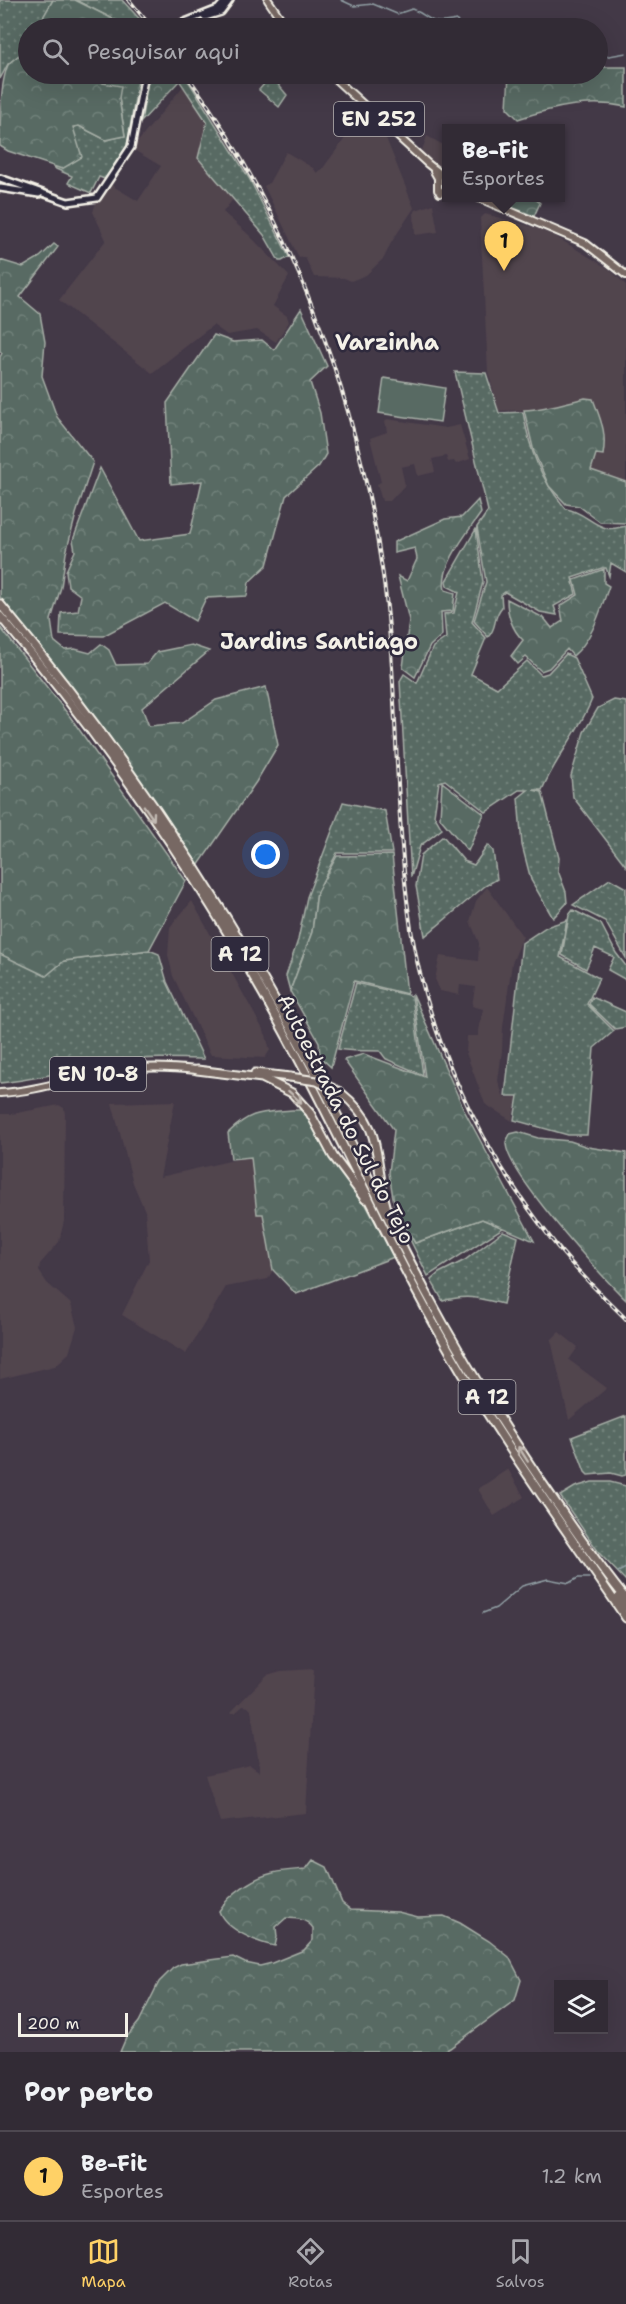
<!DOCTYPE html>
<html lang="pt">
<head>
<meta charset="utf-8">
<style>
	body { margin:0; font-family:"Shantell Sans",sans-serif; background:#3d3741; color:#f1f3f6 }
	.controls { position:absolute; right:18px; bottom:18px; display:grid; overflow:hidden; border-radius:0px; box-shadow:0 6px 24px #0002 }
	.controls button { width:54px; height:54px; display:grid; place-items:center; padding:0; border:0; border-bottom:2px solid #4d4750; background:#322b35; color:#f1f3f6; font:30px sans-serif }
	.scale { position:absolute; left:18px; bottom:15px; width:110px; box-sizing:border-box; padding-left:6px; border:3px solid #f4f1e8; border-top:0; font-size:16px; line-height:21px; white-space:nowrap; color:#f4f1e8; -webkit-text-stroke:4px #2f2a3d; paint-order:stroke }
	.you { position:absolute; left:266px; top:855px; width:21px; height:21px; margin:-15px; border:4px solid #fff; border-radius:50%; background:#1a73e8; box-shadow:0 0 0 9px #1a73e833 }
	.badge { display:grid; place-items:center; width:39px; height:39px; border-radius:50%; background:#ffd166; color:#111; font-size:20px; font-weight:700 }
	.pin { position:absolute; translate:-50% -50px; filter:drop-shadow(0 2px 3px #0008) }
	.pin::after { content:''; position:absolute; top:32px; width:21px; height:18px; background:inherit; clip-path:polygon(0 0,100% 0,50% 100%) }
	.popup { position:absolute; left:442px; top:124px; width:123px; height:78px; box-sizing:border-box; display:grid; place-content:center; border-radius:0px; background:#322b35; filter:drop-shadow(0 2px 4px #0005); font-size:20px; white-space:nowrap; color:#a8a7ad }
	.popup b { font-size:22px; color:#f1f3f6 }
	.popup::after { content:''; position:absolute; left:50%; top:100%; margin-left:-12px; border:12px solid transparent; border-top-color:#322b35 }
	.list { margin:0; padding:0; list-style:none }
	h2 { display:flex; justify-content:space-between; align-items:center; height:78px; margin:0; padding:0 24px; font-size:26px }
	h2 small { font-size:20px; font-weight:400; color:#a8a7ad }
	.list li { display:grid; grid-template-columns:39px 1fr auto; gap:18px; align-items:center; box-sizing:border-box; height:90px; padding:0 24px; border-top:2px solid #4d4750 }
	.list b { display:block; font-size:22px; white-space:nowrap }
	.list p { margin:0; font-size:20px; white-space:nowrap; color:#a8a7ad }
	.list em { font-size:20px; font-style:normal; color:#a8a7ad }
	.icon { flex:none; width:33px; height:33px; fill:none; stroke:currentColor; stroke-width:2; stroke-linecap:round; stroke-linejoin:round }
	.map { position:relative; flex:none; width:626px; height:2052px; overflow:hidden }
	.search { position:absolute; background:#322b35; box-shadow:0 6px 24px #0002; left:18px; right:18px; top:18px; height:66px; display:flex; align-items:center; gap:15px; box-sizing:border-box; padding:0 21px; border-radius:33px; color:#a8a7ad; font-size:22px }
	.sheet { height:168px; background:#322b35 }
	nav { display:flex; justify-content:space-around; align-items:center; box-sizing:border-box; height:84px; border-top:2px solid #4d4750; background:#322b35; font-size:16px; color:#a8a7ad }
	nav a { display:grid; justify-items:center; gap:3px }
	nav .on { color:#ffd166 }
	.map>svg:first-child { display:block }
</style>
</head>
<body>
<div class="map">
<svg width="626" height="2052" viewBox="0 0 626 2052">
	<defs>
		<pattern id="grass-dots" width="8" height="8" patternUnits="userSpaceOnUse" patternTransform="scale(1.5)"><rect width="8" height="8" fill="#586b64"/><path d="M2 2h.1M6 6h.1" fill="none" stroke="#71817a" stroke-width="1.8" stroke-linecap="round"/></pattern>
		<pattern id="forest-crowns" width="20" height="18" patternUnits="userSpaceOnUse" patternTransform="scale(1.5)"><rect width="20" height="18" fill="#586b64"/><path d="M2 6a3 3 0 1 1 6 0M12 15a3 3 0 1 1 6 0" fill="none" stroke="#71817a"/></pattern>
	</defs>
	<rect width="100%" height="100%" fill="#433947"/>
	<filter id="ink" filterUnits="userSpaceOnUse"><feTurbulence type="fractalNoise" baseFrequency=".0167" numOctaves="2"/><feDisplacementMap in="SourceGraphic" scale="12" xChannelSelector="R" yChannelSelector="G"/><feConvolveMatrix kernelMatrix="1 2 1 2 8 2 1 2 1" color-interpolation-filters="sRGB"/></filter>
	<g filter="url(#ink)">
		<!-- built -->
		<path fill="#51444e" d="M 184,85 L 207,122 L 198,158 L 234,198 L 223,212 L 249,235 L 289,276 L 273,306 L 287,316 L 289,322 L 276,342 L 257,330 L 227,335 L 213,325 L 152,373 L 59,300 L 106,240 L 93,212 L 96,202 L 108,183 L 138,201 L 161,166 L 132,149 Z
			M 365,118 L 372,120 L 382,128 L 414,208 L 391,243 L 384,258 L 366,275 L 351,281 L 344,278 L 314,277 L 305,257 L 299,258 L 264,186 L 269,183 L 286,152 L 313,168 L 317,173 L 323,168 L 357,122 Z
			M 427,136 L 447,147 L 447,173 L 421,153 Z
			M 433,204 L 438,232 L 415,235 L 414,213 L 416,210 Z
			M 485,214 L 537,228 L 553,235 L 609,269 L 626,285 L 626,482 L 591,470 L 596,454 L 603,455 L 603,423 L 585,398 L 542,409 L 499,411 L 488,372 L 480,219 Z
			M 387,419 L 446,428 L 460,425 L 470,459 L 456,464 L 454,461 L 448,462 L 446,456 L 432,459 L 435,472 L 418,476 L 415,464 L 401,467 L 405,485 L 390,501 L 382,501 L 377,484 L 381,482 L 370,438 L 387,432 L 385,422 Z
			M 487,887 L 523,937 L 512,963 L 503,1027 L 502,1051 L 498,1081 L 504,1098 L 517,1097 L 512,1121 L 485,1104 L 466,1053 L 467,1036 L 478,1036 L 483,1009 L 472,1006 L 475,987 L 460,985 L 459,995 L 440,991 L 435,979 L 440,956 L 478,961 L 479,943 L 470,921 L 476,901 Z
			M 192,901 L 266,1035 L 270,1050 L 265,1058 L 211,1055 L 173,976 L 168,955 L 170,927 Z
			M 175,1101 L 160,1177 L 251,1156 L 257,1213 L 263,1214 L 273,1270 L 268,1279 L 226,1287 L 186,1354 L 122,1315 L 149,1260 L 145,1211 L 133,1183 L 112,1103 Z
			M 59,1105 L 64,1108 L 65,1114 L 64,1221 L 59,1242 L 40,1264 L 39,1271 L 47,1283 L 71,1304 L 77,1327 L 69,1353 L 55,1366 L 0,1379 L 0,1114 L 11,1114 Z
			M 559,1332 L 578,1347 L 569,1360 L 607,1388 L 569,1420 L 551,1340 Z
			M 508,1469 L 524,1497 L 494,1516 L 478,1489 Z
			M 314,1669 L 306,1813 L 220,1822 L 205,1775 L 250,1765 L 260,1772 L 251,1710 L 248,1707 L 243,1706 L 235,1713 L 230,1713 L 267,1675 L 281,1671 Z"/>
		<!-- grass -->
		<path fill="url(#grass-dots)" stroke="#a6aea6" stroke-width="1.5" d="M 0,0 L 53,0 L 37,28 L 28,28 L 28,45 L 26,50 L 8,64 L 0,79 Z
			M 75,0 L 122,0 L 148,28 L 131,28 Z
			M 91,74 L 139,74 L 127,146 L 105,179 L 99,177 L 91,193 L 68,183 L 72,176 L 56,169 L 52,165 L 62,169 L 73,127 L 79,126 L 106,140 L 125,136 L 119,98 Z
			M 175,74 L 183,74 L 191,85 L 249,178 L 289,257 L 282,261 L 279,261 L 264,235 L 198,158 L 207,122 Z
			M 271,76 L 287,95 L 279,107 L 259,90 Z
			M 455,372 L 486,373 L 499,413 L 523,412 C 530,452 540,478 566,509 C 582,511 591,524 606,528 C 612,530 620,527 626,526 L 626,572 L 611,563 L 609,576 L 606,568 L 602,568 L 572,578 L 576,594 L 554,606 L 557,615 L 540,612 L 505,592 L 501,595 L 502,607 C 492,618 498,627 488,637 L 474,621 L 486,582 L 477,527 L 488,511 Z
			M 476,529 L 483,582 L 472,622 L 486,638 L 471,674 L 497,688 L 527,661 L 541,675 L 548,673 L 566,654 L 574,658 L 592,699 C 579,732 556,757 542,790 L 533,790 L 542,792 L 559,858 L 558,871 L 566,892 L 567,903 L 553,918 L 531,880 L 522,845 L 518,798 L 528,790 L 519,790 L 486,812 L 445,780 L 439,782 L 434,815 L 442,829 L 420,846 L 411,877 L 400,681 L 404,674 L 417,683 L 433,647 L 446,638 L 444,614 L 454,613 L 459,592 L 447,586 L 446,581 Z
			M 614,700 L 626,702 L 626,866 L 573,797 L 571,776 L 584,732 L 598,708 Z
			M 343,802 L 385,811 L 392,853 L 337,853 L 317,892 L 312,932 L 290,991 L 286,976 L 298,940 L 307,897 Z
			M 443,836 L 464,861 L 474,865 L 488,845 L 493,851 L 497,879 L 485,886 L 425,936 L 416,886 L 421,855 Z
			M 610,879 L 626,888 L 626,958 L 605,921 L 573,905 Z
			M 573,910 L 601,924 L 616,953 L 626,966 L 626,980 L 608,970 L 614,957 L 595,948 L 586,969 L 562,955 L 569,915 Z
			M 567,920 L 560,957 L 599,978 L 587,1004 L 614,1031 L 594,1048 L 587,1135 L 568,1135 L 514,1120 L 518,1096 L 505,1096 L 522,943 L 546,927 Z
			M 149,950 L 159,954 L 167,982 L 204,1059 C 182,1059 160,1057 138,1059 C 91,1064 47,1078 0,1083 L 0,954 L 64,961 Z
			M 356,983 L 412,996 L 423,1075 L 386,1059 L 380,1051 C 366,1050 352,1052 338,1049 Z
			M 592,997 L 626,1012 L 626,1027 L 615,1029 L 589,1004 Z
			M 395,1209 L 415,1243 L 482,1219 L 503,1228 L 428,1276 Z
			M 503,1231 L 518,1237 L 503,1304 C 479,1298 467,1294 443,1301 L 431,1280 L 439,1273 L 465,1260 Z
			M 626,1416 L 626,1475 L 622,1476 L 611,1473 L 588,1475 L 585,1472 L 572,1437 Z
			M 592,1482 L 610,1482 L 626,1486 L 626,1581 L 600,1554 L 560,1496 L 575,1487 Z"/>
		<!-- forest -->
		<path fill="url(#forest-crowns)" stroke="#a6aea6" stroke-width="1.5" d="M 53,0 L 75,0 L 131,28 L 37,28 Z
			M 28,45 L 28,74 L 91,74 L 103,83 L 121,86 L 119,98 L 125,136 L 106,140 L 79,126 L 73,127 L 82,157 L 62,169 L 8,151 L 0,146 C 0,123 0,83 8,65 C 14,57 24,54 28,45 Z
			M 598,67 L 626,67 L 626,107 C 589,99 554,107 518,119 L 507,108 L 509,74 L 598,74 Z
			M 151,74 L 175,74 L 180,80 L 141,122 L 149,75 Z
			M 488,198 L 534,198 L 540,203 L 534,216 Z
			M 54,244 L 58,247 L 20,297 L 40,314 L 45,342 L 42,376 L 57,417 L 93,462 L 76,514 L 66,553 L 61,587 L 51,620 L 54,641 L 65,650 L 75,649 L 90,653 L 101,644 L 109,650 L 116,665 L 147,664 L 157,652 L 191,645 L 209,651 L 142,708 L 149,726 L 182,723 L 216,700 L 266,687 L 278,745 L 256,782 L 198,866 L 81,699 L 0,597 L 0,357 L 2,353 L 0,351 L 0,260 L 23,267 L 40,257 Z
			M 301,309 L 327,366 L 310,382 L 320,413 L 326,454 L 319,466 L 286,496 L 267,565 L 249,582 L 247,596 L 206,598 L 195,621 L 165,603 L 103,636 L 60,635 L 61,613 L 78,611 L 81,596 L 68,586 L 66,571 L 75,551 L 73,540 L 100,468 L 139,541 L 190,534 L 202,481 L 171,484 L 167,403 L 214,335 L 233,342 L 262,340 L 274,350 Z
			M 585,398 L 593,399 C 601,421 607,432 603,455 L 596,454 L 591,470 L 626,482 L 626,523 L 600,522 L 579,506 L 566,504 L 549,486 L 534,452 L 524,410 C 546,409 564,403 585,398 Z
			M 478,500 L 481,513 C 468,532 439,566 445,590 L 455,593 L 453,611 L 441,612 L 442,635 L 430,646 L 415,677 L 403,668 L 409,620 L 398,576 L 407,581 L 417,559 L 415,548 L 394,553 L 394,542 L 445,519 L 462,517 Z
			M 604,569 L 604,583 L 609,586 C 600,611 593,639 573,656 L 567,649 L 549,668 L 541,671 L 526,657 L 518,664 L 511,656 L 523,640 C 512,630 507,614 507,599 L 544,618 L 552,628 L 563,621 L 560,606 L 578,595 L 574,580 Z
			M 0,627 L 71,718 L 186,881 L 149,950 L 64,961 L 46,976 L 0,954 Z
			M 442,782 L 484,814 L 468,851 L 440,818 Z
			M 392,855 L 407,994 L 354,981 L 331,1067 L 320,1057 L 319,1042 L 290,991 L 312,932 L 317,892 L 337,856 Z
			M 413,994 L 465,1112 L 534,1241 L 482,1219 L 415,1243 L 395,1209 L 389,1173 L 394,1130 L 344,1060 L 364,1054 L 425,1077 Z
			M 292,1110 L 306,1110 L 336,1165 L 366,1205 L 394,1257 L 296,1294 L 273,1270 L 263,1214 L 257,1214 L 251,1157 L 231,1159 L 228,1133 C 252,1110 261,1113 292,1110 Z
			M 518,1132 L 538,1138 L 570,1141 L 588,1147 L 626,1153 L 626,1300 C 603,1278 504,1170 506,1142 C 507,1139 509,1137 510,1134 Z
			M 313,1860 L 327,1867 L 342,1903 L 351,1910 L 398,1912 L 418,1917 L 444,1916 L 460,1923 L 489,1941 L 509,1957 L 521,1980 L 515,2000 L 450,2048 L 442,2052 L 120,2052 L 126,2038 L 139,2022 L 159,1982 L 173,1968 L 181,1964 L 233,1957 L 245,1963 L 260,1966 L 272,1963 L 304,1950 L 313,1940 L 313,1928 C 306,1919 297,1918 286,1918 L 276,1927 L 277,1937 L 275,1946 C 258,1943 225,1929 219,1911 C 229,1894 254,1877 273,1873 C 284,1870 295,1870 306,1869 Z"/>
		<!-- pitch -->
		<path fill="#586b64" stroke="#a6aea6" stroke-width="1.5" d="M 384,378 L 445,388 L 440,422 L 379,413 Z"/>
		<g fill="none" stroke-linecap="round" stroke-linejoin="round">
			<!-- stream -->
			<path stroke="#919fa4" stroke-width="1.5" d="M 341,0 L 354,6 L 373,4 L 397,14 L 412,9 C 434,18 428,26 456,20 L 463,28
				M 598,58 L 626,53
				M 618,1572 L 626,1568
				M 483,1613 L 496,1608 L 522,1586 L 548,1579 L 569,1583 L 578,1578 L 589,1578"/>
			<!-- secondary casing -->
			<g stroke="#f4f1e8" stroke-width="10">
				<path id="secondary" d="M 205,17 L 221,12 L 230,0
					M 170,28 L 218,9 L 226,0
					M 0,178 L 68,202 L 97,198 L 131,147 L 145,74
					M 0,188 L 39,194"/>
			</g>
			<!-- primary casing -->
			<g stroke="#f4f1e8" stroke-width="10">
				<path id="primary" d="M 268,0 L 287,28
					M 330,74 L 428,164 L 447,179
					M 434,171 L 438,178 L 438,190
					M 440,193 L 447,188
					M 479,198 L 585,243 L 626,275"/>
			</g>
			<!-- trunk casing -->
			<g stroke="#f4f1e8" stroke-width="10">
				<path id="trunk" d="M 0,1093 C 40,1091 78,1076 118,1070 C 144,1066 171,1067 197,1070"/>
			</g>
			<!-- motorway casing -->
			<g stroke="#f4f1e8" stroke-width="11">
				<path id="motorway" d="M 0,604 C 116,743 219,894 305,1054 C 348,1132 384,1213 426,1292 C 465,1365 509,1435 556,1503 C 579,1536 601,1569 626,1599
					M 0,616 C 104,740 198,875 276,1017 C 337,1126 386,1242 449,1350 C 502,1443 566,1529 626,1618
					M 197,1070 L 262,1078 L 292,1093 L 310,1113 L 333,1156 L 365,1199
					M 255,1073 L 290,1077
					M 340,1092 C 387,1129 372,1159 387,1209
					M 619,1597 L 626,1607"/>
			</g>
			<!-- secondary -->
			<use href="#secondary" stroke="#2f2a3d" stroke-width="5"/>
			<!-- primary -->
			<use href="#primary" stroke="#776864" stroke-width="6"/>
			<!-- trunk -->
			<use href="#trunk" stroke="#776864" stroke-width="6"/>
			<!-- motorway -->
			<use href="#motorway" stroke="#776864" stroke-width="7"/>
			<!-- rail casing -->
			<g stroke="#f4f1e8" stroke-width="4">
				<path id="rail" d="M 129,0 L 152,28
					M 186,74 C 292,220 357,396 383,575 C 398,682 394,792 407,900 C 421,1027 477,1146 556,1245 C 577,1272 602,1295 626,1319"/>
			</g>
			<!-- rail -->
			<use href="#rail" stroke="#2f2a3d" stroke-width="1.5" stroke-dasharray="4.5" stroke-linecap="butt"/>
			<!-- motorway-bridge casing -->
			<g stroke="#f4f1e8" stroke-width="11" stroke-linecap="butt">
				<path id="motorway-bridge" d="M 290,1077 L 317,1081 L 340,1092"/>
			</g>
			<!-- motorway-bridge -->
			<use href="#motorway-bridge" stroke="#776864" stroke-width="7"/>
		</g>
		<!-- one-way arrows -->
		<defs><path id="oneway-shaft" d="M-6 0H5M1.5-3L5.5 0L1.5 3" fill="none" stroke-width="1.6" stroke-linecap="round" stroke-linejoin="round" transform="scale(1.5)"/></defs>
		<g stroke="#c2bab3">
			<use href="#oneway-shaft" transform="translate(149 813) rotate(55)"/>
			<use href="#oneway-shaft" transform="translate(295 1097) rotate(42)"/>
			<use href="#oneway-shaft" transform="translate(523 1454) rotate(-123)"/>
		</g>
	</g>
	<g text-anchor="middle" stroke-width="5" stroke-linejoin="round" paint-order="stroke">
		<!-- shield labels -->
		<g fill="#2f2a3d" stroke="#b9b5b5" stroke-width="1.5">
			<rect x="334" y="102" width="90" height="34" rx="4.5"/>
			<rect x="211.5" y="937" width="57" height="34" rx="4.5"/>
			<rect x="50" y="1057" width="96" height="34" rx="4.5"/>
			<rect x="458.5" y="1380" width="57" height="34" rx="4.5"/>
		</g>
		<g font-size="20" font-weight="bold" fill="#f4f1e8">
			<text x="379" y="126">EN 252</text>
			<text x="240" y="961">A 12</text>
			<text x="98" y="1081">EN 10-8</text>
			<text x="487" y="1404">A 12</text>
		</g>
		<!-- street labels -->
		<g font-size="21" fill="#f4f1e8" stroke="#2f2a3d">
			<text transform="translate(346 1119) rotate(63)" y="7">Autoestrada do Sul do Tejo</text>
		</g>
		<!-- neighbourhood labels -->
		<g font-size="22" font-weight="bold" fill="#f4f1e8" stroke="#2f2a3d">
			<text x="387" y="350">Varzinha</text>
			<text x="319" y="649">Jardins Santiago</text>
		</g>
	</g>
</svg>
<div class="controls">
<button><svg class="icon" aria-label="layers" viewBox="0 0 24 24"><path d="M12 4l9 5-9 5-9-5zM3 14l9 5 9-5"/></svg></button>
</div>
<div class="scale">200 m</div>
<div class="you"></div>
<div class="pin badge" style="left:504px;top:271px">1</div>
<div class="popup"><b>Be-Fit</b>Esportes</div>
<div class="search"><svg class="icon" aria-label="search" viewBox="0 0 24 24"><circle cx="10" cy="10" r="6"/><path d="M15 15l6 6"/></svg>Pesquisar aqui</div>
</div>
<section class="sheet">
<h2>Por perto<small></small></h2>
<ul class="list">
<li><span class="badge">1</span><div><b>Be-Fit</b><p>Esportes</p></div><em>1.2 km</em></li>
</ul>
</section>
<nav>
<a class="on"><svg class="icon" aria-label="map" viewBox="0 0 24 24"><path d="M3 6l6-2 6 2 6-2v14l-6 2-6-2-6 2zM9 4v14M15 6v14"/></svg>Mapa</a>
<a><svg class="icon" aria-label="directions" viewBox="0 0 24 24"><path d="M12 3l9 9-9 9-9-9zM9 14v-3h6M13 9l2 2-2 2"/></svg>Rotas</a>
<a><svg class="icon" aria-label="saved" viewBox="0 0 24 24"><path d="M7 4h10v16l-5-4-5 4z"/></svg>Salvos</a>
</nav>
</body>
</html>
